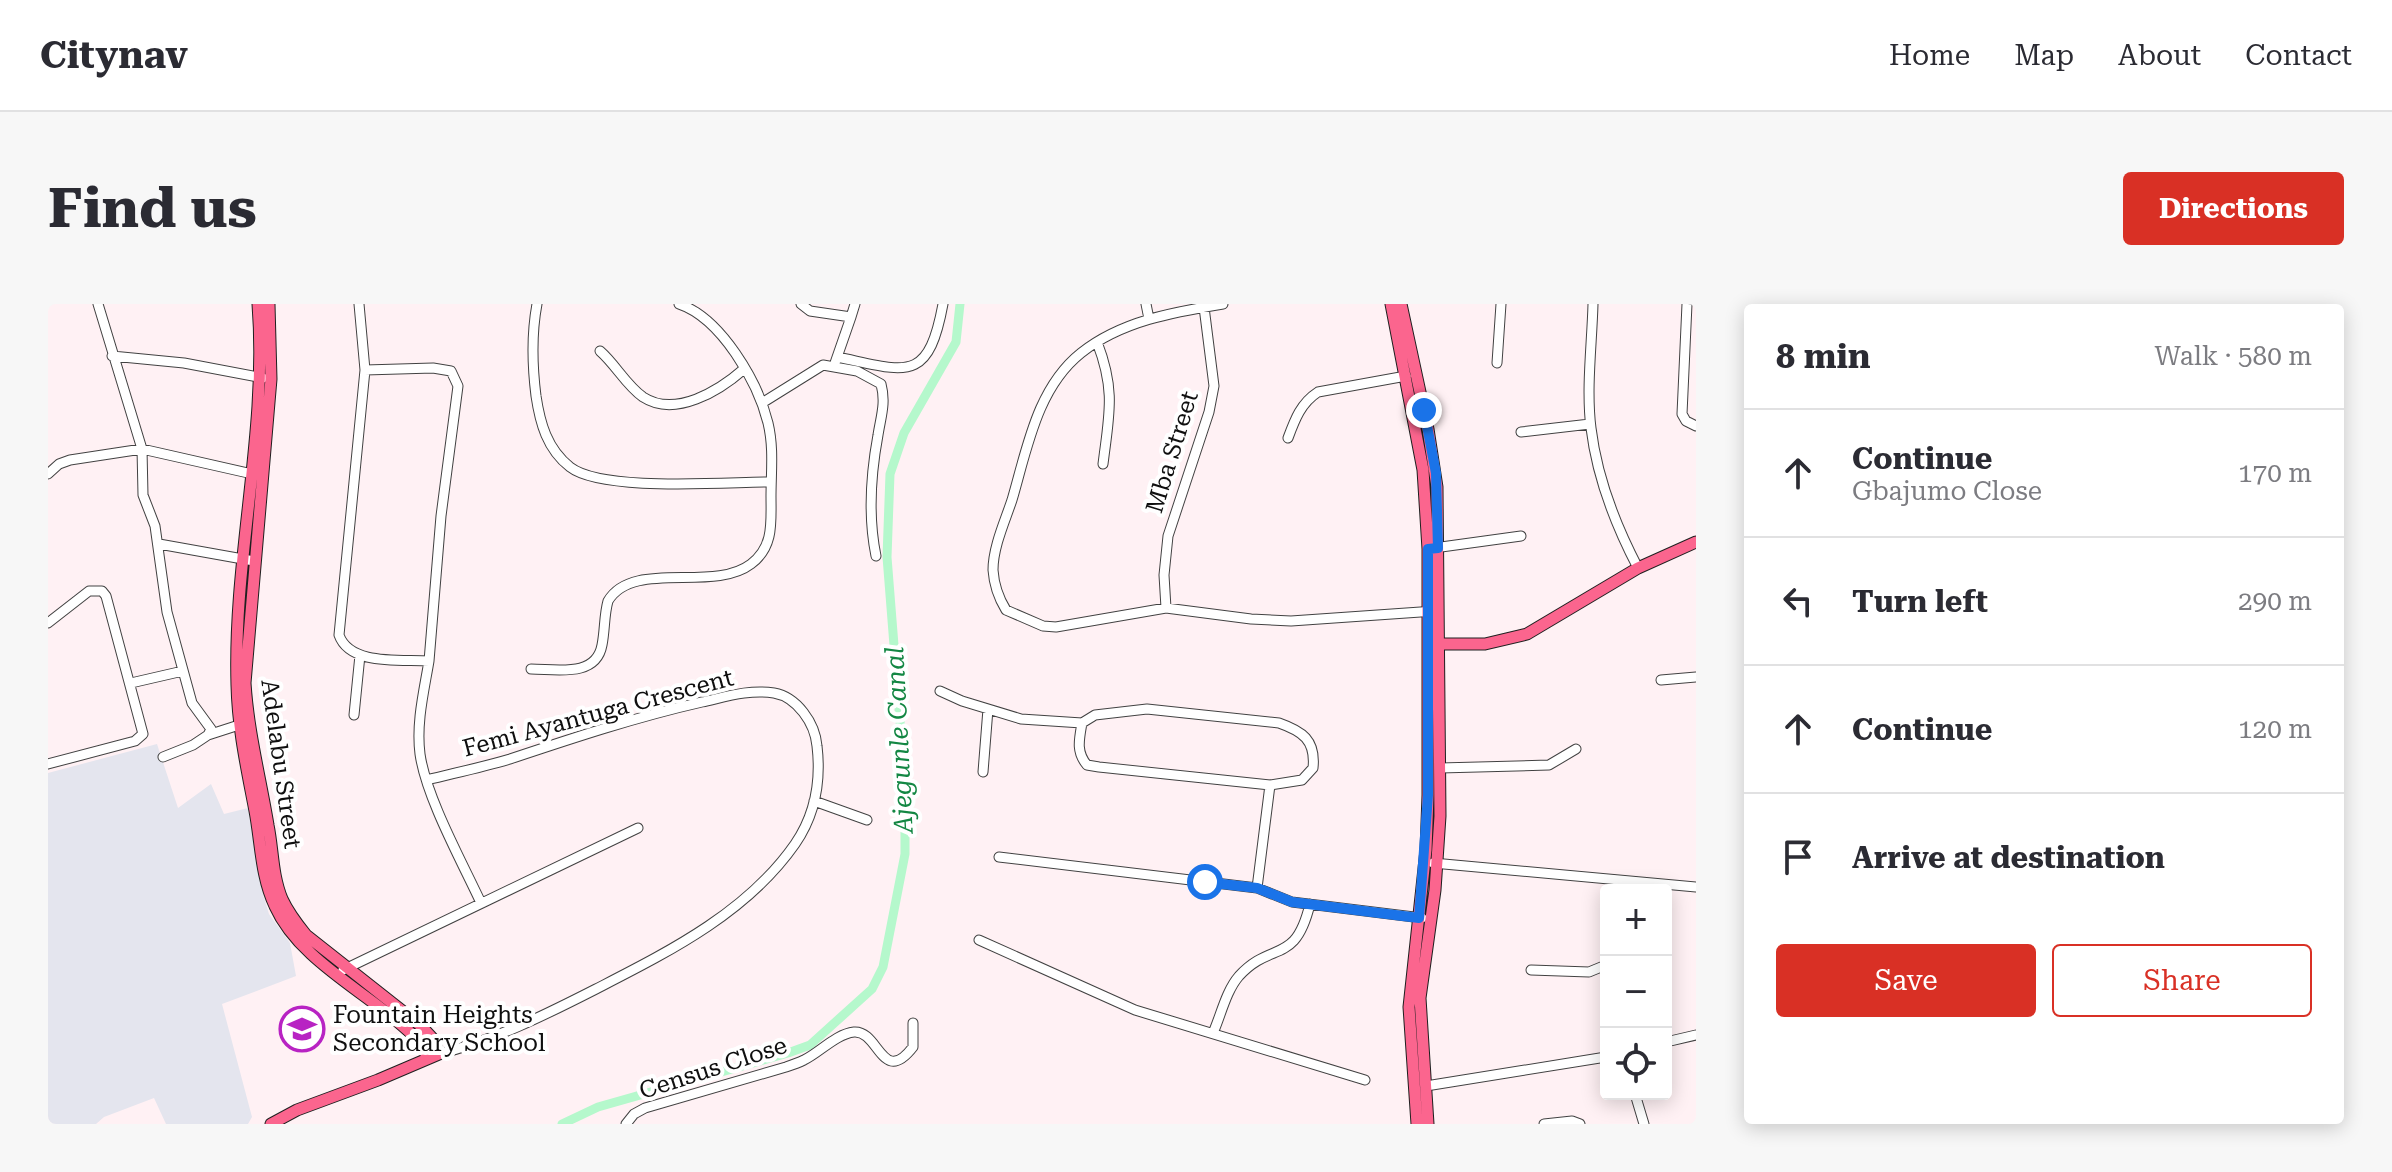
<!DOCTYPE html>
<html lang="en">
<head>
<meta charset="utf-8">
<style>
	body { margin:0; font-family:"Roboto Serif",serif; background:#f7f7f7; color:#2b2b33 }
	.controls { position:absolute; right:24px; bottom:24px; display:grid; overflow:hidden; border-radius:8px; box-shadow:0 4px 20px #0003 }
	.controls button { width:72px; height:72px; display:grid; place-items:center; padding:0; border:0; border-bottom:2px solid #e1e1e2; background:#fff; color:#2b2b33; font:40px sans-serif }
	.stop { position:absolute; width:24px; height:24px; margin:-18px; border:6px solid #1a73e8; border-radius:50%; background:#fff }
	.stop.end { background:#1a73e8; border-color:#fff; box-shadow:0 2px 8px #0008 }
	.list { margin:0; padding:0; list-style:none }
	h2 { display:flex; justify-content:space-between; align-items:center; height:104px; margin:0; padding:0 32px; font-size:34px }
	h2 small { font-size:26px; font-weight:400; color:#7c7c81 }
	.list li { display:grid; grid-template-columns:52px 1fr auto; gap:24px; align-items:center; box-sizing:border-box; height:128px; padding:0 32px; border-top:2px solid #e1e1e2 }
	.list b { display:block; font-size:30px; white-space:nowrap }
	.list p { margin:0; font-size:26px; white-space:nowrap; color:#7c7c81 }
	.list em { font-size:26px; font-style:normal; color:#7c7c81 }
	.actions { display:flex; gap:16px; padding:24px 32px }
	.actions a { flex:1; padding:18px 0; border:2px solid #d93025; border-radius:8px; text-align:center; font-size:28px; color:#d93025 }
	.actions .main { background:#d93025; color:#fff }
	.icon { flex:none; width:44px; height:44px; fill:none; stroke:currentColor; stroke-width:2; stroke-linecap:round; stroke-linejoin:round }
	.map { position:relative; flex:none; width:1648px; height:820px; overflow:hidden; border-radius:8px }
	header { display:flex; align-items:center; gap:48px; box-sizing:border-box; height:112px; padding:0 40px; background:#fff; border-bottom:2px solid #e1e1e2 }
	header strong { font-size:38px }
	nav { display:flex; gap:44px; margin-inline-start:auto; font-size:28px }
	.intro { display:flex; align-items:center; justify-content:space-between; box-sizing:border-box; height:192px; padding:0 48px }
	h1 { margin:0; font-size:56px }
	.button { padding:20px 36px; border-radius:8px; background:#d93025; color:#fff; font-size:28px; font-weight:700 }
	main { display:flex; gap:48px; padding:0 48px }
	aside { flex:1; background:#fff; border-radius:8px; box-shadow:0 4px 20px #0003 }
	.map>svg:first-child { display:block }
</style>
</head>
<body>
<header>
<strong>Citynav</strong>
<nav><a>Home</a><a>Map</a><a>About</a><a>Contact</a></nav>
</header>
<div class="intro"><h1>Find us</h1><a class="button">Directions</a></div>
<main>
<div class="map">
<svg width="1648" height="820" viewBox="0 0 1648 820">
	<rect width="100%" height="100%" fill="#fff1f4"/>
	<!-- industrial -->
	<path fill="#e4e5ee" d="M 109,440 L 130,504 L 163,480 L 176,510 L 200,504 L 213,584 L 221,610 L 242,639 L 248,672 L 174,700 L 204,813 L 200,820 L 118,820 L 106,794 L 56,813 L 48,820 L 0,820 L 0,469 Z"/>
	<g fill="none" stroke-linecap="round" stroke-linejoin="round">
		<!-- canal -->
		<path stroke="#b5f8cc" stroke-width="9" d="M 514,820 L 550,803 L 740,749 L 762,741 L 824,685 L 835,663 L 857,550 L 857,480 L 839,253 L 842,170 L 856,129 L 908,38 L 912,0"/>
		<!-- minor casing -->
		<g stroke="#424242" stroke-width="11">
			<path id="minor" d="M 50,0 L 94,145 L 95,191 L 107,222 L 119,308 L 144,399 L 163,425 L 160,431 L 191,421 L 196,424
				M 311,0 L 317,66 L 291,331 C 302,362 353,355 381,357 L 393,212 L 410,82 L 403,67 L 385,64 L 317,66
				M 489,0 C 483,32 484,60 488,92 C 492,119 499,145 522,163 C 554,188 678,178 723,178
				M 753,0 L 762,7 L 803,13 L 807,0
				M 1098,0 L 1101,15
				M 1175,0 C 1126,8 1073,17 1033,49 C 989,84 979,145 964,196 C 957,217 945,243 945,266 C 946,281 950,293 958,306 L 995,322 L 1008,323 L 1118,304 L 1203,315 L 1243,317 L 1387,307
				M 1545,0 C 1544,39 1538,85 1543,124 C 1549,174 1567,220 1590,264
				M 1639,0 L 1634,110 L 1638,117 L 1648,122
				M 1049,38 C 1068,87 1061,111 1055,160
				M 552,47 C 568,61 578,81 595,93 C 627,114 671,87 696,65
				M 64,52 L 136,59 L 215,74
				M 789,53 C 858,67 880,81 895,0
				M 787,59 L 803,13
				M 1449,59 L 1453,0
				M 714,99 L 775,61 L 809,67 L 833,80 C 838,99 833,112 830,131 C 823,169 820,213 828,252
				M 1473,128 L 1542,120
				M 1240,134 C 1247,115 1253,99 1270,88 L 1358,72
				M 0,170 L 11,160 L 22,156 L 94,145 L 209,171
				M 111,240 L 206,257
				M 1386,244 L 1473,232
				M 1118,304 L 1116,271 L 1120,232 L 1161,108 L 1166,82 L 1156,3
				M 0,319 L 41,287 L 54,287 L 58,292 L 95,430 L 87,437 L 0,460
				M 381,357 C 376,387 368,419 372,450 C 378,493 414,558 433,599
				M 483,365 C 508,365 548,374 554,341 C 557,326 556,311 560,297 C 585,255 665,289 703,260 C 726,243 723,218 723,193 C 723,168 726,144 720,119 C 710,78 673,14 631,0
				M 1613,376 L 1648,373
				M 83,379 L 135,367
				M 892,387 L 914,397 L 973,415 L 1034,419
				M 1099,405 L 1231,419 C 1254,427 1268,436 1265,464 L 1254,476 L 1222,481 L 1051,463 L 1039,461 C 1028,448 1031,436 1034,419 L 1047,411 Z
				M 306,411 L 312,351
				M 115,453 L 145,441 L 160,431
				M 1392,464 L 1501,461 L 1528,445
				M 935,468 L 940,405
				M 379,476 C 407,469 435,463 462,455 C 525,434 588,413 654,398 C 677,393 701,385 726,389 C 749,393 767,419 769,442 C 773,476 767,511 747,540 C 699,609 620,648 548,685 C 497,711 447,736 391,750
				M 766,497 L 819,516
				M 951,553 L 1209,584 L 1244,598 L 1374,614
				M 1385,559 L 1648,583
				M 1209,584 L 1222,481
				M 931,636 L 1087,706 L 1317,776
				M 295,666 L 590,524
				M 1483,666 L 1541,668 L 1558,661
				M 1165,729 C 1173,711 1178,687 1191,672 C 1224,636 1247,662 1262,600
				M 1618,738 L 1648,731
				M 1378,782 L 1558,753
				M 1587,790 L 1596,820
				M 578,820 L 586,810 L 597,804 L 738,763 C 744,761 750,759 756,756 C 771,749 788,730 806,728 C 831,726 834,783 865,743 L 865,719
				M 1496,820 L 1524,817 L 1532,820"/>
		</g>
		<!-- major casing -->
		<g stroke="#202020" stroke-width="13">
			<path id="major" d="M 210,0 C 220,128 185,253 189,381 C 190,425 199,465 207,507 C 213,539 213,573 227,602 C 247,647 298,677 335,706 C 354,721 370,732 380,754
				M 221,0 L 223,75 L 197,379 C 200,427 212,473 220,521 C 225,545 224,571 234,595 C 240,608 249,620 258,631 L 372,721 L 385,735 L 391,750 L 330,776 L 249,806 L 223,820
				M 1343,0 L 1375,166 L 1380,245 L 1380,491 L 1378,546 L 1361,703 L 1369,820
				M 1353,0 L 1380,125 L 1389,183 L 1392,512 L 1387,586 L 1372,694 L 1380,820
				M 1390,340 L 1437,340 L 1479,330 L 1590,264 L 1648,238"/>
		</g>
		<!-- minor -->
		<use href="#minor" stroke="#fff" stroke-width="9"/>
		<!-- major -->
		<use href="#major" stroke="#fb658e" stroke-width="11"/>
	</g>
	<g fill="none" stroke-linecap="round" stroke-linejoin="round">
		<!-- route -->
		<path stroke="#1a73e8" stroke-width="10" d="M 1157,578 L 1209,584 L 1244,598 L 1371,614 L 1380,491 L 1380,245 L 1390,244 L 1388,169 L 1376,106"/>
	</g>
	<!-- icons -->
	<defs>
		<g id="school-ring" transform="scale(2.3)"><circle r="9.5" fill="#fff" stroke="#b823c3" stroke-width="1.5"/><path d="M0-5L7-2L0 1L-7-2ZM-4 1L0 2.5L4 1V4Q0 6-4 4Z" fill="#b823c3"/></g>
	</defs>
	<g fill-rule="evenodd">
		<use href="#school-ring" x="254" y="725"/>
	</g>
	<g text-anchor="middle" stroke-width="8" stroke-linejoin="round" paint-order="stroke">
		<!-- street labels -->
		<g font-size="24" fill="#0f0f0f" stroke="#fff">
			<text transform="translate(1124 148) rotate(-73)" y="8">Mba Street</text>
			<text transform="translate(550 409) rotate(-15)" y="8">Femi Ayantuga Crescent</text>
			<text transform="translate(233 460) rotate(82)" y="8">Adelabu Street</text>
			<text transform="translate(665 764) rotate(-18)" y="8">Census Close</text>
		</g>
		<!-- poi labels -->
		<g font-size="24" fill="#0f0f0f" stroke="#fff" text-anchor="start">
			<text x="285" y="719">Fountain Heights<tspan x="285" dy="28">Secondary School</tspan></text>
		</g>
		<!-- water labels -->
		<g font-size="26" font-style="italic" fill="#138743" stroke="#fff">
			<text transform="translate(851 436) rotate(-93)" y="9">Ajegunle Canal</text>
		</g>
	</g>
</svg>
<div class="controls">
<button>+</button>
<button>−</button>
<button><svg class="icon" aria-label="locate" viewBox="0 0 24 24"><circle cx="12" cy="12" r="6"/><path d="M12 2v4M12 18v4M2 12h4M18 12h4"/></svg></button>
</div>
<div class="stop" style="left:1157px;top:578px"></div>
<div class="stop end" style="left:1376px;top:106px"></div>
</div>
<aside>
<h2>8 min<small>Walk · 580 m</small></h2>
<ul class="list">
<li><svg class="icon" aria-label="ahead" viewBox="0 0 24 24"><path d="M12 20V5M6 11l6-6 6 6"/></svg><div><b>Continue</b><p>Gbajumo Close</p></div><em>170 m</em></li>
<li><svg class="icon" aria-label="left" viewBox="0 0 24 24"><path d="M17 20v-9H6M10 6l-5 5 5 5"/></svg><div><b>Turn left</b></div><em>290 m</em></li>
<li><svg class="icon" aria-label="ahead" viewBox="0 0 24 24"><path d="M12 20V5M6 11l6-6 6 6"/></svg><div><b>Continue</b></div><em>120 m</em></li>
<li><svg class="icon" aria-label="arrive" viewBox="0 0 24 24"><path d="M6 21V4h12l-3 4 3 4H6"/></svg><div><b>Arrive at destination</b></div></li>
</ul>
<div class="actions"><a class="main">Save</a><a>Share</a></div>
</aside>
</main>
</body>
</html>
